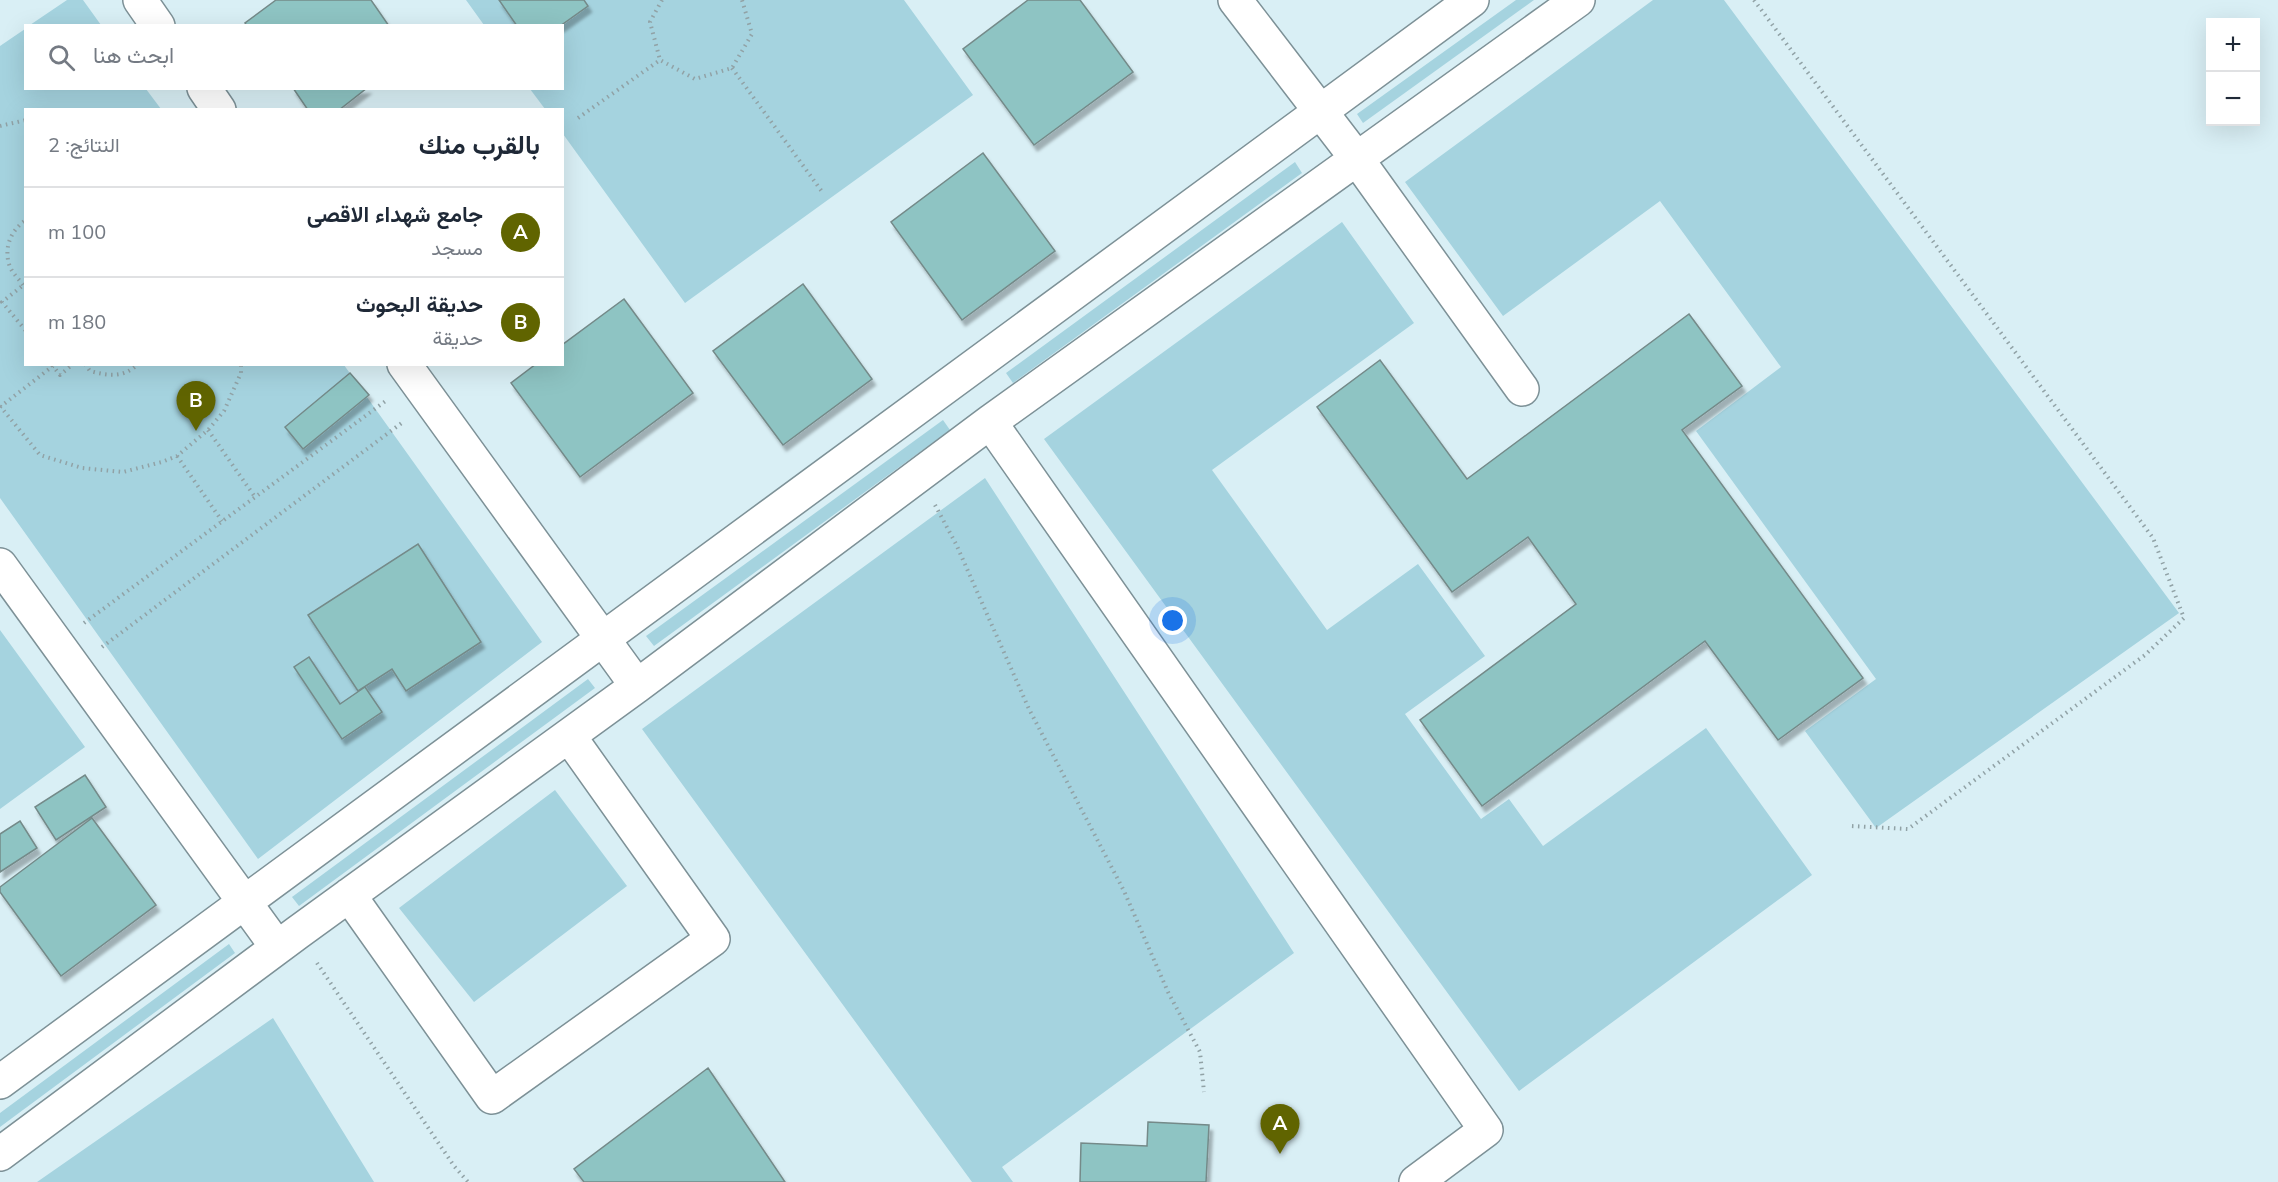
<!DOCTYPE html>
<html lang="ar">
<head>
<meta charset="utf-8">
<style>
	body { margin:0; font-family:"Nunito Sans",Vazirmatn,sans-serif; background:#f2f2f3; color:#1f2937; direction:rtl }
	.controls { position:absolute; right:18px; top:18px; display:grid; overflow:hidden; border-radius:0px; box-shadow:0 6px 24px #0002 }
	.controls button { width:54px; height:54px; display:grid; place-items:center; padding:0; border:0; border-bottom:2px solid #e0e1e3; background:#fff; color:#1f2937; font:30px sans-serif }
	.you { position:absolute; left:1173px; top:621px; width:21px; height:21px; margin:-15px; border:4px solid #fff; border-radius:50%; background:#1a73e8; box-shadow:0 0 0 9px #1a73e833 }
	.badge { display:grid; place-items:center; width:39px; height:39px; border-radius:50%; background:#606400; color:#fff; font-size:20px; font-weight:700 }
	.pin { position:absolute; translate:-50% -50px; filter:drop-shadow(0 2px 3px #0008) }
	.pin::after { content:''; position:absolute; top:32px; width:21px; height:18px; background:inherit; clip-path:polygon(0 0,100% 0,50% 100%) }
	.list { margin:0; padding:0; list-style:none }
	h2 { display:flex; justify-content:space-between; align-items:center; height:78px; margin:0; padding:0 24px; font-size:26px }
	h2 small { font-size:20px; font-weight:400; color:#747a83 }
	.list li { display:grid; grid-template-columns:39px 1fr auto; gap:18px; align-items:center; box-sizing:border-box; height:90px; padding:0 24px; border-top:2px solid #e0e1e3 }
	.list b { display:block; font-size:22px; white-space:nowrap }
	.list p { margin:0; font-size:20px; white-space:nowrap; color:#747a83 }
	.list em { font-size:20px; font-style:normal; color:#747a83 }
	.icon { flex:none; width:33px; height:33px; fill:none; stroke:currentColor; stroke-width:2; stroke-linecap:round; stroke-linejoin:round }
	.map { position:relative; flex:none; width:2278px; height:1182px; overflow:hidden; direction:ltr }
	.search { position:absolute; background:#fff; box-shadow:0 6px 24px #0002; left:24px; top:24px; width:540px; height:66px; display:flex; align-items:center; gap:15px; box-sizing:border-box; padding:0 21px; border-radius:0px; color:#747a83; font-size:22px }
	.panel { position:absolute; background:#fff; box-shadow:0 6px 24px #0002; left:24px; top:108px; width:540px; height:258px; border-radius:0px; direction:rtl }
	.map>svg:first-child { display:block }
</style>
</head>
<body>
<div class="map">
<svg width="2278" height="1182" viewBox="0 0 2278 1182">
	<defs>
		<filter id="shadow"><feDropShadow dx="3.5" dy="6" stdDeviation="1.5" flood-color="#0004"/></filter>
	</defs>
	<rect width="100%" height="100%" fill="#d9eff5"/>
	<!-- green -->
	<path fill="#a5d3df" d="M 67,0 L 83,0 L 101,25 L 30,25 Z
		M 466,0 L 904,0 L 973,95 L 685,303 L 563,134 L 562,110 L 545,109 L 530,89 L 562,88 L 562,26 L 484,25 Z
		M 1516,0 L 1534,0 L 1363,123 L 1357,114 Z
		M 1653,0 L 1724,0 L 2179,613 L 1876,828 L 1805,731 L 1876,679 L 1696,431 L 1781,367 L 1660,201 L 1503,316 L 1405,182 Z
		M 25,29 L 26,88 L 146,89 L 161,109 L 26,110 L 26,364 L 344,365 L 542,642 L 258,859 L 0,498 L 0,46 Z
		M 1295,162 L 1302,173 L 1013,383 L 1006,373 Z
		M 1342,222 L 1414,323 L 1212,470 L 1327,630 L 1418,564 L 1485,656 L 1405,714 L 1481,819 L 1509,799 L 1543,846 L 1706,728 L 1812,875 L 1519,1091 L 1044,439 Z
		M 943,420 L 950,430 L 654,646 L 646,636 Z
		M 985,478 L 1294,953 L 1002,1167 L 1013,1182 L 972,1182 L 642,729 Z
		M 0,630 L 85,747 L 0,809 Z
		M 588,679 L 595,688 L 299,906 L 292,897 Z
		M 555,790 L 627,886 L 474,1002 L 399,908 Z
		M 229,944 L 235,953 L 0,1127 L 0,1113 Z
		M 273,1018 L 374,1182 L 37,1182 Z"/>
	<!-- building -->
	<path fill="#8ec4c3" stroke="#748a89" stroke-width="1.5" filter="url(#shadow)" d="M 276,0 L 371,0 L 389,26 L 247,26 L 245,23 Z
		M 499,0 L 584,0 L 588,6 L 560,26 L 517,26 Z
		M 1028,0 L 1080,0 L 1133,72 L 1034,145 L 963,49 Z
		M 293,88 L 367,88 L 339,110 L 308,110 Z
		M 983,153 L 1055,251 L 962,320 L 891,222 Z
		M 803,284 L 872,379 L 783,445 L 713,351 Z
		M 624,299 L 693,393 L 580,477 L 511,383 L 536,364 L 562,364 L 562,345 Z
		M 1689,314 L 1742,386 L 1682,430 L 1863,678 L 1778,740 L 1705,641 L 1482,806 L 1420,720 L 1576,604 L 1528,537 L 1452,592 L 1317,407 L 1380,360 L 1467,479 Z
		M 350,373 L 369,395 L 303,449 L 285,427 Z
		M 418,544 L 481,642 L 406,691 L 392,669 L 358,691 L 308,615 Z
		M 309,657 L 340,704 L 365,687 L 382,712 L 342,739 L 294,667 Z
		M 85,775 L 106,807 L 56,840 L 35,807 Z
		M 92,818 L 156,905 L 61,976 L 0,892 L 0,887 Z
		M 20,821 L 37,848 L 0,872 L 0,834 Z
		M 708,1068 L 785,1182 L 584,1182 L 574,1169 Z
		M 1148,1122 L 1209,1125 L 1206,1182 L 1080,1182 L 1081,1143 L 1147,1146 Z"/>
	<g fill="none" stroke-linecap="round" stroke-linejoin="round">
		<!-- street casing -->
		<g stroke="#7d9197" stroke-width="36">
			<path id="street" d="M 140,0 L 158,26
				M 1235,0 L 1357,159 L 1522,389
				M 204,88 L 219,110
				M 404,364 L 637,686
				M 990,422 L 1486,1130 L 1416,1182
				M 0,565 L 277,947
				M 349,895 L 492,1097 L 713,939 L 569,736
				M 0,1082 L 1472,0
				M 0,1154 L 297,933 L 637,686 L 990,422 L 1578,0"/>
		</g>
		<!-- path -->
		<path stroke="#91a2a6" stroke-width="4" stroke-dasharray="1.5 4.5" stroke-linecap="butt" d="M 662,0 L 650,22 L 660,60 L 695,79 L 732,68 L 752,34 L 742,0
			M 1754,0 L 2153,538 L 2184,618 L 2145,655 L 1908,829 L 1851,826
			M 732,68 L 823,193
			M 578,118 L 660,60
			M 0,126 L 26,120
			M 26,283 L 2,302 L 26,331
			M 23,285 C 19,279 11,272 9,264 C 4,247 11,230 26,220
			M 85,364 L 90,371 C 108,376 124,378 138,364
			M 52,365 L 60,375 L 73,364
			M 0,406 L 40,455 L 82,468 L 123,472 L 162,462 L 177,456 L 208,430 L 224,411 L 241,373 L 241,364
			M 0,407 L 53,366
			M 208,430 L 255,497
			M 177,456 L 222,521
			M 935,505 L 956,544 L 1029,709 L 1124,891 L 1168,992 L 1200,1052 L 1204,1092
			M 84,623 L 387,400
			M 102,647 L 403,422
			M 317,963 L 454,1166 L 468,1182"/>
		<!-- street -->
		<use href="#street" stroke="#fff" stroke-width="33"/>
	</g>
</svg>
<div class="controls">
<button>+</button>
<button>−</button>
</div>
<div class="you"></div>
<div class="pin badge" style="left:1280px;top:1154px">A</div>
<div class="pin badge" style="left:196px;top:431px">B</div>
<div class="search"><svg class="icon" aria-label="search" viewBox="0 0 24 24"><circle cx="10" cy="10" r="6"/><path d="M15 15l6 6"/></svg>ابحث هنا</div>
<section class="panel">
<h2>بالقرب منك<small>النتائج: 2</small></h2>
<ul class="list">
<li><span class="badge">A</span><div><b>جامع شهداء الاقصى</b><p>مسجد</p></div><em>100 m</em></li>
<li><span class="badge">B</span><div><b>حديقة البحوث</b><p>حديقة</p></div><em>180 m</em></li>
</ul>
</section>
</div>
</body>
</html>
